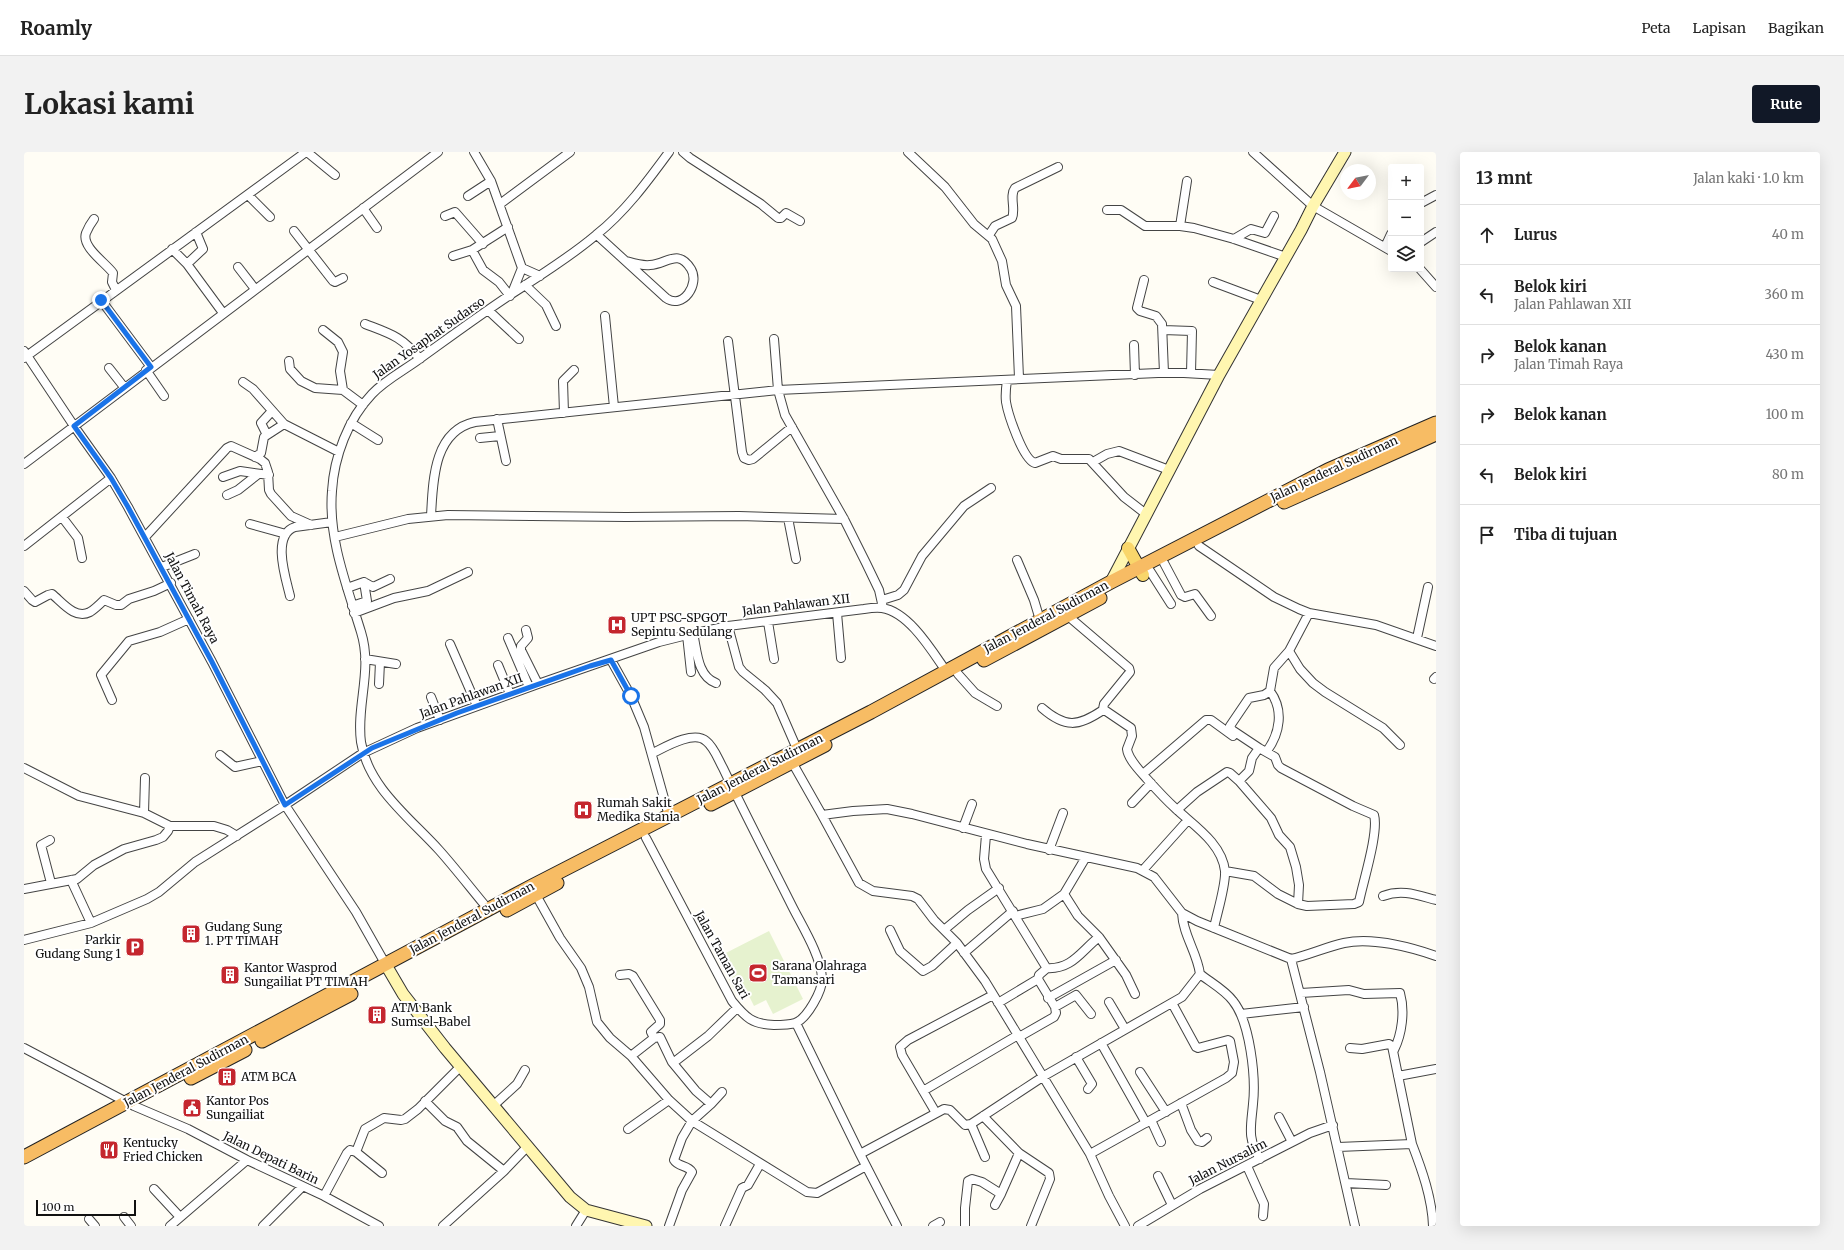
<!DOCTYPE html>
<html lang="id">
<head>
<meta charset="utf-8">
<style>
	body { margin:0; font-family:Merriweather,serif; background:#f2f2f2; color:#222 }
	.controls { position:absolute; right:12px; top:12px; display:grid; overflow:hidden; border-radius:4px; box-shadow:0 4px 16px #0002 }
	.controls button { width:36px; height:36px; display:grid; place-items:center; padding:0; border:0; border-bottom:1px solid #e0e0e0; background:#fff; color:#222; font:20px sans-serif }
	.compass { position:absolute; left:1316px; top:12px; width:36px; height:36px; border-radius:50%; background:#fff; box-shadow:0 4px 16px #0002; rotate:238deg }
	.scale { position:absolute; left:12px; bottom:10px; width:100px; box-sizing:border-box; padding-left:4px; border:2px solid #111; border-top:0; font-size:11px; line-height:14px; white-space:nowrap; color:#111; -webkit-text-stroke:3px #fff; paint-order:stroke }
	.stop { position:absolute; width:12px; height:12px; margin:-9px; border:3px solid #1a73e8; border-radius:50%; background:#fff }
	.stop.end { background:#1a73e8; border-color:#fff; box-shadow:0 1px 4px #0008 }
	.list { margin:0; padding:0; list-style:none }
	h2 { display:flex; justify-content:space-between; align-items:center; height:52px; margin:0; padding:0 16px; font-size:17px }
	h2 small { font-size:13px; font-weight:400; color:#767676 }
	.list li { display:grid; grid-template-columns:26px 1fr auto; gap:12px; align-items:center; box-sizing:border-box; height:60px; padding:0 16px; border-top:1px solid #e0e0e0 }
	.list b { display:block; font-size:15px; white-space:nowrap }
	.list p { margin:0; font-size:13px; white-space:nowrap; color:#767676 }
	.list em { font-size:13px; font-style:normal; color:#767676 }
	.icon { flex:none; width:22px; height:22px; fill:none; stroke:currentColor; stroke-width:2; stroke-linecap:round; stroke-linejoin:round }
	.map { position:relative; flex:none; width:1412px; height:1074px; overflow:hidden; border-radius:4px }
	header { display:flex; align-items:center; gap:24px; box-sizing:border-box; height:56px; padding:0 20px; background:#fff; border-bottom:1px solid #e0e0e0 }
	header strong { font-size:19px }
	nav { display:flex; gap:22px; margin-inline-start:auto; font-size:14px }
	.intro { display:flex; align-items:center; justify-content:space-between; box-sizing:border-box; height:96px; padding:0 24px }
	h1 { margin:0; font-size:28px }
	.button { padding:10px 18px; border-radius:4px; background:#111827; color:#fff; font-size:14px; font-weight:700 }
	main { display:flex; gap:24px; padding:0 24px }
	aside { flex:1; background:#fff; border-radius:4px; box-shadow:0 4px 16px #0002 }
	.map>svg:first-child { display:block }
</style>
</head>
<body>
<header>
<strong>Roamly</strong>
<nav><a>Peta</a><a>Lapisan</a><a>Bagikan</a></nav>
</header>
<div class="intro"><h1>Lokasi kami</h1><a class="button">Rute</a></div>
<main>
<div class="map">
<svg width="1412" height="1074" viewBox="0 0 1412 1074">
	<rect width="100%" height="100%" fill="#fffdf5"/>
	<!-- pitch -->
	<path fill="#e6f2cf" d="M 745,779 L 779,847 L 749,862 L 742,848 L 730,854 L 721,836 L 712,841 L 694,805 Z"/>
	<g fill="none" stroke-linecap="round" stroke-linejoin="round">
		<!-- minor casing -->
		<g stroke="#444" stroke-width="10">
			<path id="minor" d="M 283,0 L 311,23
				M 450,0 L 467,29 L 498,116 L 488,141
				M 659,0 L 666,6 L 737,52 L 754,66 L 757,66 L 762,61 L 776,69
				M 884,0 L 921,35 L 950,72 L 968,87 L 978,109 L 982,133 L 992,154 L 995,226
				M 1229,0 L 1289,54 L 1367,99
				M 224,43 L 246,65
				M 444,44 L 467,29
				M 1397,51 L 1412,43
				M 476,52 L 546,0
				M 339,56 L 353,76
				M 1083,58 L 1097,58 L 1121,74 L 1156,74 L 1170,76 L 1210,87 L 1262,105
				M 421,64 L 431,60 L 459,92
				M 70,67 C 67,71 64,76 62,81 C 57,95 82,111 89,121 L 88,130 L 92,138
				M 1156,74 L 1163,29
				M 270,79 L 309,129 L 311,130 L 319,126
				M 573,83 L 642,146 C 659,158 676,132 667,117 C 654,96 643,112 626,113 C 618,114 609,111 602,109
				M 965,83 L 971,74 L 988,66 C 992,57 985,44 991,36 L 1034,15
				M 1210,87 L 1227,77 L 1241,81 L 1250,64
				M 1397,90 L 1412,80
				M 1361,95 L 1367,82
				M 148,97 L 163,112 L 199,161
				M 448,98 L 459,118 L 475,130 L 486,144
				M 429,104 L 448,98 L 484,75
				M 163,112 L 179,97 L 172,80
				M 214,115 L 231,137
				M 498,116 L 516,124
				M 1396,117 L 1412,135
				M 1120,128 L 1113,156 L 1116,159 L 1132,164 L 1138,172 L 1140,221
				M 1189,130 L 1237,148
				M 501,133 L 522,153 L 532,174
				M 77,148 L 127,215
				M 465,159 L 495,187
				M 581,164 L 590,255
				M 341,172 C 367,182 377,184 396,207
				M 299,178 L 314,190 L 319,200 L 316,219 L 319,238
				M 1139,178 L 1168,179 L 1167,221
				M 750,187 L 754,238 L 761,263 L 820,367 L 842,411 L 855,438 L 859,456
				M 704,189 L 718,300 L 720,306 L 725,308 L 729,307 L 768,275
				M 1110,193 L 1111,223
				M 0,199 L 50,274 L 87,326 L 104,355 L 188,510 L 261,653 L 332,760 L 362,813
				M 0,206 L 282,0
				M 265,209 L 266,217 L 277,229 L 291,236 L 319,238 L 339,253
				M 85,216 L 100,235
				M 122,218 L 140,244
				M 983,228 C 982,235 981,242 982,250 C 984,262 999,308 1011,311 L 1029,304 L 1037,307 L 1065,307 L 1100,345 L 1122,362
				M 219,230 L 229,237 L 260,272
				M 540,261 L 539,229 L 550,218
				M 473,267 L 482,309
				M 327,271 L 354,288
				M 243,283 L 237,271 L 248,259
				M 456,286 L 476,284
				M 231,305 L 237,301 L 240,285 L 260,272 L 315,300
				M 1069,310 L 1083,302 L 1095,299 L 1145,318
				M 0,312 L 414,0
				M 199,325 L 216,319 L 245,323
				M 203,343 L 214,338 L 233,323
				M 407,364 C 409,330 409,279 451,270 L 754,238 L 1134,221 L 1160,221 L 1195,223
				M 38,365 L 54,386 L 58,406
				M 764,366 L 772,407
				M 226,372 L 262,382
				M 121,385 L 203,296 L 207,294 L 236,307 L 241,311 L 244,320 L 245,338 L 247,342 L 267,364 L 287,373
				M 311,385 L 384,367 L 424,363 L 602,365 L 715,364 L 820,367
				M 0,394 L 87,326
				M 1175,394 L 1250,445 L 1275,457 L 1285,461 L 1352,473 L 1412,494
				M 993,408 L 1010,448 L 1016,468
				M 1140,411 L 1157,443 L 1161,445 L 1171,442 L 1187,464
				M 138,415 L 171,402
				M 1126,419 L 1147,452
				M 323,436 L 340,430 L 349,435 L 366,427
				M 0,439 L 8,448 L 11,450 L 24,443 L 28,442 C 38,450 51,468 66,460 C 71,457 76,452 80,448 L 92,453 L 97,453 L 105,447 L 130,439 L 147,431
				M 266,444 C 262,427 247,383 271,375 L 308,370
				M 858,448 L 874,443 L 880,438 L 898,404 L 940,354 L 967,336
				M 328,454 L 343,449 L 340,430
				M 330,461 L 370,446 L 404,439 L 444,420
				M 813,461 L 817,506
				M 1044,464 L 1105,516 L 1106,520 L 1080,552 L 1079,557 L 1107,576 L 1108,584 L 1103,597 C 1104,607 1116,619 1123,627 C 1132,637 1141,647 1151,656 C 1169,673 1198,691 1201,719 C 1202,733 1193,761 1190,776
				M 744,470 L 750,507
				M 704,474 L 715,515 L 719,520 L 741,538 L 753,551 L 773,597
				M 502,478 L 504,486 L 497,494 L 497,498 L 514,532
				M 669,481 C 673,498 673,524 692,531
				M 663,483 L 667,520
				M 484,486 L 505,535
				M 1393,486 L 1404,435
				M 426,492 L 453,554
				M 1265,499 L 1276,517 L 1289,531 L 1301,540 L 1359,576 L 1376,593
				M 341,507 L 372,512
				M 587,508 L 607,544 L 620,575 L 645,664
				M 474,513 L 486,542
				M 934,522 L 951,541 L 973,554
				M 1410,527 L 1412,525
				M 355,532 L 356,510
				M 407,545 L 416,568
				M 88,548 L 77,523 L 105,489 L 136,480 L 165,467
				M 1018,556 C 1041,576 1054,575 1079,558
				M 1243,599 C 1256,581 1260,558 1246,539
				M 196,603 L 211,615 L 238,609
				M 768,610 L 798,663 L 829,659 L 863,657 L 888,662 L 1003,692 L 1113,716 L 1130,725 L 1158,761 L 1173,769 L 1267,807 L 1296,920 L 1331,1074
				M 0,616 L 55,644 L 120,661 L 146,674 L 190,674 L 203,678 L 213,684
				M 1119,622 L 1182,568 L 1187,568 L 1209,584
				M 1215,629 L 1247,666 L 1255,683 L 1266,695 L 1272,715 L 1275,733 L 1274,752
				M 1108,651 L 1127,631
				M 1153,658 L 1173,640 L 1203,620 L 1206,621 L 1215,629 L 1225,619 L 1228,606 L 1235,596 L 1208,578 L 1206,574 L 1225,546 L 1240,543 L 1246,539 L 1250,516 L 1265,499 L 1285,461
				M 120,661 L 121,626
				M 798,663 L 835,731 L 849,739 L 888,744 L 894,747 L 910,768 L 933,791 L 961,829 L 1066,1002 L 1085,1044 L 1101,1074
				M 939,676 L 948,652
				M 962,683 L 960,707 L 962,717 L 1022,815 L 1022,817 L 1015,823 L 1014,827 L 1031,855 L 1052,843 L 1067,862
				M 622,686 L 708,849 C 722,866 728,872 750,873 C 757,873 765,873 771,871 C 783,867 799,838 798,826 C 797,804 778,774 768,754 C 745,708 721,662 699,616 C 694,607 690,595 682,589 C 670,578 641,595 629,601
				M 26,688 L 17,693 L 27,731
				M 1025,698 L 1039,661
				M 1119,718 L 1164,668
				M 1201,719 L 1230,724 L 1254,742 L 1274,752 L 1283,754 L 1330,752 L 1335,750 C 1339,730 1355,680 1350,663 L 1329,654 L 1257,616 L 1254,613 L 1251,605 L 1235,596
				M 47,728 L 67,771
				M 0,737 L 53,727 L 70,713 L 100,697 L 132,688 L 139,685 L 144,679 L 146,674
				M 1040,742 L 1054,764 L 1075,785
				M 512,743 L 536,786 L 557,816 L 565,835 L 573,870 L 586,886 L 607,904 L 645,948 L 668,969 L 783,1040 L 793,1041 L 842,1014
				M 1359,744 C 1378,737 1393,743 1412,748
				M 464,757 C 448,738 432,717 415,698 C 386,666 344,635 337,590 C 332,553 349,518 337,480 C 323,434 304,387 308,339 C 310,305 324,267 348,242 C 361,228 379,219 394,208 C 426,185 457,162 489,141 C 517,123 546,105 572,83 C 601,60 623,30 645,0
				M 991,764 L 1019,757 L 1040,742 L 1062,705
				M 866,778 L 876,799 L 899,819 L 908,814 L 933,791
				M 920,778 L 944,758 L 975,736
				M 0,788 L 67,771 L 123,747 L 135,740 L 171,710 L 261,653 L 339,601 L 393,576 L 514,532 L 635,490 L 663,483 L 704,474 L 840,457 C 846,456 852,455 858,456 C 885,460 908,499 922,519
				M 940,801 L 989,759
				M 1267,807 C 1285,803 1302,795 1320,791 C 1347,785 1386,795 1412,804
				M 1022,816 C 1048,818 1057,799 1075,785 L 1102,823 L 1111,842
				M 1176,822 C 1186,830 1201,838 1209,849 C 1226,870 1232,925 1229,952 C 1227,975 1223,986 1236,1007
				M 596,823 L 605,822 L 609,824 L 636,868 L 636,872 L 627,880 L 630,886
				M 1277,841 L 1325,838 L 1340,842 L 1376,841 C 1381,859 1378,882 1370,898
				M 1024,846 L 1092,808
				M 1085,850 L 1101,877
				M 974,851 L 1014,827
				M 1217,862 L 1280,855
				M 772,871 L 836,1002 L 873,1074
				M 995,885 L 1030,865 L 1032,861 L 1031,855
				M 1077,891 L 1122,971
				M 0,896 L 110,954 L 164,977 L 223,1008 L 300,1044 L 355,1074
				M 607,904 L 630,886 L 636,885 L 648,910 L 672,939 L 687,952 L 668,969 L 658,986 L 650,1008 C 654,1015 664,1013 668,1020 L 658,1038 L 645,1074
				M 1052,905 L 1068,932 L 1064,937
				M 649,911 L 684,884 L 713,856
				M 1116,920 L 1142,960
				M 1374,924 L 1412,917
				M 899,939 L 994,883
				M 401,949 L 421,969 L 433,975 L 443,989 L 480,1019
				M 1157,951 L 1167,978 L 1174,989 L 1178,990 L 1183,986
				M 687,952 L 698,940
				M 469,954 L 493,932 L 501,918
				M 912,961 L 878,903 L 876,895 L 884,888 L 969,843
				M 959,964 L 995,1001 L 1025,1021 L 1026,1027 L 1007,1074
				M 1255,965 L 1268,990
				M 1127,968 L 1137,990
				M 947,972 L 961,1005
				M 604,977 L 645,948
				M 1388,992 C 1398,1018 1408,1046 1409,1074
				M 1314,995 L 1388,992 L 1368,894 L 1365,892 L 1338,897 L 1326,896
				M 332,1000 L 341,977 L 360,966 L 377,968 L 381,967 L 394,957 L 436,915
				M 836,1002 L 920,957 L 926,958 L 941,973 L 947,972 L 1020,924 L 1158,845 L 1176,822 C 1173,800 1159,783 1158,761
				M 1066,1002 L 1202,926 L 1208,921 L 1210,910 L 1206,889 L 1204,888 L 1174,896 L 1172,895 L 1148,851
				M 1223,1014 L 1240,1052 L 1239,1064
				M 1134,1024 L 1148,1053
				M 1322,1031 L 1362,1033
				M 130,1037 L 156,1065
				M 300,1044 L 323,1001 L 326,998 L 332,1000 L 358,1021
				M 971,1053 L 977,1042
				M 100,1065 L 107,1074
				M 65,1067 L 71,1074
				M 146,1074 L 223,1008
				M 239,1074 L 278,1035
				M 419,1074 L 480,1019 L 503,995
				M 552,1074 L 562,1058
				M 701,1074 L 718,1036 L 724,1033 L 736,1012
				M 909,1074 L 916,1070
				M 941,1074 L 941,1056 L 944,1029 L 948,1027 L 958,1030 L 977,1042 L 995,1001
				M 1114,1074 L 1176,1037 L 1286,981 L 1309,973"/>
		</g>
		<!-- secondary casing -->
		<g stroke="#333" stroke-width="13">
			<path id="secondary" d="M 1087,430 L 1195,223 L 1277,78 L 1289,54 L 1321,0
				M 362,813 L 379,842 L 421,896 L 546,1045 L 562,1058 L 622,1074"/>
		</g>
		<!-- primary casing -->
		<g stroke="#222" stroke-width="14">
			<path id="primary" d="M 1104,396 L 1119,423"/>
		</g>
		<!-- trunk casing -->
		<g stroke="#222" stroke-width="15">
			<path id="trunk" d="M 1260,350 L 1412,282
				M 960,508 L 1076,446
				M 687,652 L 801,593
				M 483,758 L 533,731
				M 238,889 L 327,842
				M 167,926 L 221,898
				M 0,1005 L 508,734 L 847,560 L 1087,430 L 1304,318 L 1412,271"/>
		</g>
		<!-- minor -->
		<use href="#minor" stroke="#fff" stroke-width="8"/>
		<!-- secondary -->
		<use href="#secondary" stroke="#fff6b0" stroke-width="11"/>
		<!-- primary -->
		<use href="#primary" stroke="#f9d66b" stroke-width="12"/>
		<!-- trunk -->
		<use href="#trunk" stroke="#f7bc64" stroke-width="13"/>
	</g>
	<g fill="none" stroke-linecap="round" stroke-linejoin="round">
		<!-- route -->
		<path stroke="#1a73e8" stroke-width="5" d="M 77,148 L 127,215 L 50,274 L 87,326 L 104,355 L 188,510 L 261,653 L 348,596 L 433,561 L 566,514 L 587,508 L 607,544"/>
	</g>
	<!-- icons -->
	<defs>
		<g id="hospital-square" transform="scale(1)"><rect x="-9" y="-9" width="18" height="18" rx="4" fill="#c4262e" stroke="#fff"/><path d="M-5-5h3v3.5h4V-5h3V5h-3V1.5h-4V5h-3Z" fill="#fff"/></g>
		<g id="building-square" transform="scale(1)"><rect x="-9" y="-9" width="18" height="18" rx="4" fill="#c4262e" stroke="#fff"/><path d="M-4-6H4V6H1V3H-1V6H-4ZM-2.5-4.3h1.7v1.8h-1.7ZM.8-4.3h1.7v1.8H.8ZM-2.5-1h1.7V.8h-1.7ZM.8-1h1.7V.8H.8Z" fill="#fff"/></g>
		<g id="parking-square" transform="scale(1)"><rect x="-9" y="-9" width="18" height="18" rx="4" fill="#c4262e" stroke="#fff"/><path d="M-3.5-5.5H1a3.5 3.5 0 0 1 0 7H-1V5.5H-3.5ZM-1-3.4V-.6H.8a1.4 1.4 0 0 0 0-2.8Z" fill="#fff"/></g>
		<g id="stadium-square" transform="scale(1)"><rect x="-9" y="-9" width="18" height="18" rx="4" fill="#c4262e" stroke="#fff"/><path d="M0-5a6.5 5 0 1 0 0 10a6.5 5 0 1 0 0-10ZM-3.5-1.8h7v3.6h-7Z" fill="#fff"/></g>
		<g id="civic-square" transform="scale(1)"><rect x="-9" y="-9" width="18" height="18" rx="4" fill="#c4262e" stroke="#fff"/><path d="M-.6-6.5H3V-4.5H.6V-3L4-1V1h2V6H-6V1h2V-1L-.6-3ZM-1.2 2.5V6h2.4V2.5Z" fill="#fff"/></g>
		<g id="restaurant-square" transform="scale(1)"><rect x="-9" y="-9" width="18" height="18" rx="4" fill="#c4262e" stroke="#fff"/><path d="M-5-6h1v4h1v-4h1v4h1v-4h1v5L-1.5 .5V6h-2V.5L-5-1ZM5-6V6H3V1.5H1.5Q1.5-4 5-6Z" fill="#fff"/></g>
	</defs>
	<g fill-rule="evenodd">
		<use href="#hospital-square" x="593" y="473"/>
		<use href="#hospital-square" x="559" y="658"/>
		<use href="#building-square" x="167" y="782"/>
		<use href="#parking-square" x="111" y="795"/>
		<use href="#stadium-square" x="734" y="821"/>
		<use href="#building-square" x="206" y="823"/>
		<use href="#building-square" x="353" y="863"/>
		<use href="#building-square" x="203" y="925"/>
		<use href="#civic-square" x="168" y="956"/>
		<use href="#restaurant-square" x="85" y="998"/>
	</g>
	<g text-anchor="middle" stroke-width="4" stroke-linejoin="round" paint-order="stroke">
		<!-- street labels -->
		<g font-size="12" fill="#111" stroke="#fff">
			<text transform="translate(405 186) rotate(-35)" y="4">Jalan Yosaphat Sudarso</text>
			<text transform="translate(1310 317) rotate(-25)" y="4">Jalan Jenderal Sudirman</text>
			<text transform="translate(168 446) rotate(62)" y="4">Jalan Timah Raya</text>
			<text transform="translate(772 453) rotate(-7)" y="4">Jalan Pahlawan XII</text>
			<text transform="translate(1022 465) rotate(-28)" y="4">Jalan Jenderal Sudirman</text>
			<text transform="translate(447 544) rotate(-20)" y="4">Jalan Pahlawan XII</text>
			<text transform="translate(736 617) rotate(-27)" y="4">Jalan Jenderal Sudirman</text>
			<text transform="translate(448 766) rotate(-28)" y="4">Jalan Jenderal Sudirman</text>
			<text transform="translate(698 803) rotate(61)" y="4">Jalan Taman Sari</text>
			<text transform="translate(162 919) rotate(-28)" y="4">Jalan Jenderal Sudirman</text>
			<text transform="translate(247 1006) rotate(26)" y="4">Jalan Depati Barin</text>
			<text transform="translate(1204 1010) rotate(-27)" y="4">Jalan Nursalim</text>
		</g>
		<!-- poi labels -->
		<g font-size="12" fill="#111" stroke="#fff" text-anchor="start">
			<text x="607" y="470">UPT PSC-SPGOT<tspan x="607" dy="14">Sepintu Sedulang</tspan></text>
			<text x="573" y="655">Rumah Sakit<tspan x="573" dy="14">Medika Stania</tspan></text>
			<text x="181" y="779">Gudang Sung<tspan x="181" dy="14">1. PT TIMAH</tspan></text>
			<text x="97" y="792" text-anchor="end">Parkir<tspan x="97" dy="14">Gudang Sung 1</tspan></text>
			<text x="748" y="818">Sarana Olahraga<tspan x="748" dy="14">Tamansari</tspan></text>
			<text x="220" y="820">Kantor Wasprod<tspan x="220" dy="14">Sungailiat PT TIMAH</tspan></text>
			<text x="367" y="860">ATM Bank<tspan x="367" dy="14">Sumsel-Babel</tspan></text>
			<text x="217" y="929">ATM BCA</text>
			<text x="182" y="953">Kantor Pos<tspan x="182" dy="14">Sungailiat</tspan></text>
			<text x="99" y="995">Kentucky<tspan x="99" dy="14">Fried Chicken</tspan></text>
		</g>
	</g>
</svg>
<div class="controls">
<button>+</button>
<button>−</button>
<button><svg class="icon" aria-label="layers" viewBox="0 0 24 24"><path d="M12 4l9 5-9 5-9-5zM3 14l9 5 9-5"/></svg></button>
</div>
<svg class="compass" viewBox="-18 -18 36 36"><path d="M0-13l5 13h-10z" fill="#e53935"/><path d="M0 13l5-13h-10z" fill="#767676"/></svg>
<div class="scale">100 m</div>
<div class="stop" style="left:607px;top:544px"></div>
<div class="stop end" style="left:77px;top:148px"></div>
</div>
<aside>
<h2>13 mnt<small>Jalan kaki · 1.0 km</small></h2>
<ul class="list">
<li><svg class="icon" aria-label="ahead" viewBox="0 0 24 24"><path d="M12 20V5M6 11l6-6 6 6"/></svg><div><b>Lurus</b></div><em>40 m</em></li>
<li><svg class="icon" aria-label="left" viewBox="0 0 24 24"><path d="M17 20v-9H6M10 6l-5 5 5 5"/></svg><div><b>Belok kiri</b><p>Jalan Pahlawan XII</p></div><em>360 m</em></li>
<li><svg class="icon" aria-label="right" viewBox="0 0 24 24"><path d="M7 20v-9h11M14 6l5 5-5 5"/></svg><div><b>Belok kanan</b><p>Jalan Timah Raya</p></div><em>430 m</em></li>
<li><svg class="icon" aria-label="right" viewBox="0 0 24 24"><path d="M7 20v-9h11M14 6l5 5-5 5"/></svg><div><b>Belok kanan</b></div><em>100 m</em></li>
<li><svg class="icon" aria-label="left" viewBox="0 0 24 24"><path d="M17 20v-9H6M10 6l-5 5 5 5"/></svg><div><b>Belok kiri</b></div><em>80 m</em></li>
<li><svg class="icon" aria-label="arrive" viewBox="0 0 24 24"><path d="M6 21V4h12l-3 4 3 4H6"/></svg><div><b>Tiba di tujuan</b></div></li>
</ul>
</aside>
</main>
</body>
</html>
